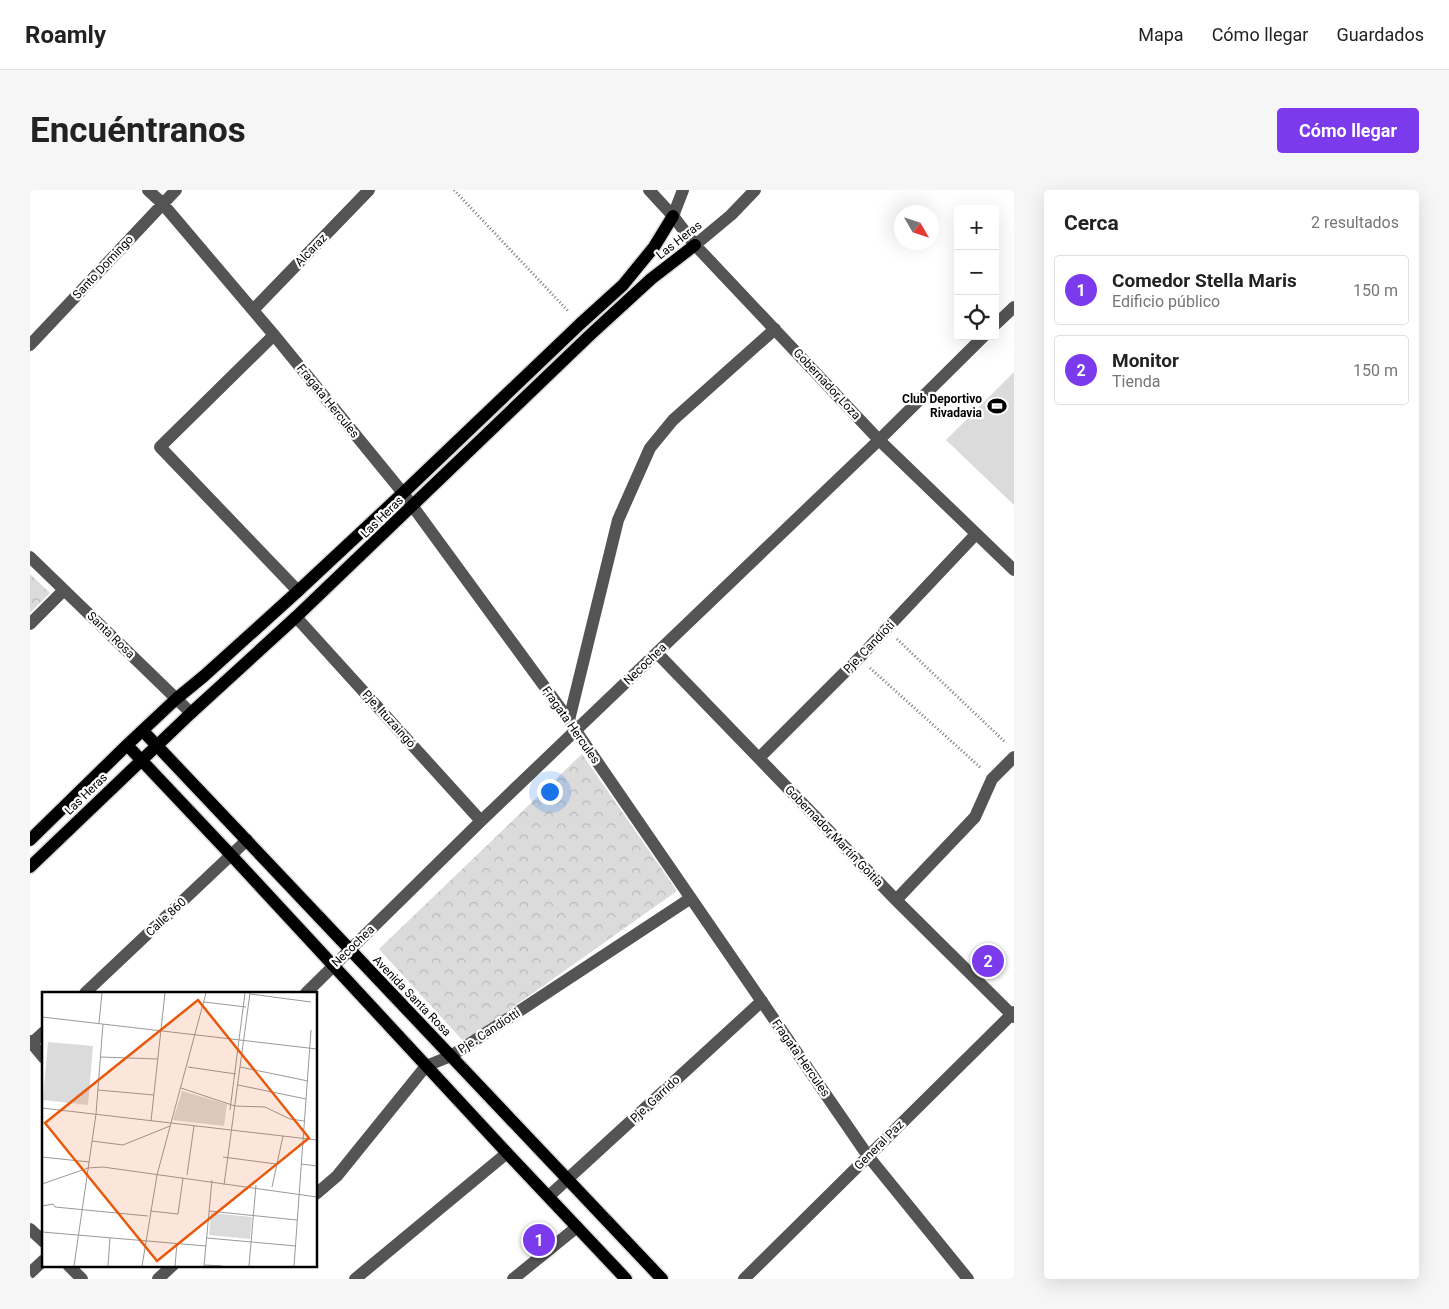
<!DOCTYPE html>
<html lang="es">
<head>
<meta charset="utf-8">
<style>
	body { margin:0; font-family:Roboto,sans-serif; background:#f6f6f6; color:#222 }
	.controls { position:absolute; right:15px; top:15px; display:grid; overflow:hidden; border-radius:5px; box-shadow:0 5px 20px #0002 }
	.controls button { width:45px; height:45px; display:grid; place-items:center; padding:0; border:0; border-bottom:1px solid #e0e0e0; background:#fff; color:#222; font:25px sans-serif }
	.compass { position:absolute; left:864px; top:15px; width:45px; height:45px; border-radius:50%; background:#fff; box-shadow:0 5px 20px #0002; rotate:129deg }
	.you { position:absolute; left:519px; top:601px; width:18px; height:18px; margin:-12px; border:4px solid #fff; border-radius:50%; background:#1a73e8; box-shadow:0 0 0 8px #1a73e833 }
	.badge { display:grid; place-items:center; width:32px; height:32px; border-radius:50%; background:#7c3aed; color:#fff; font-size:16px; font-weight:700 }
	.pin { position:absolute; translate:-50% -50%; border:2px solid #fff; box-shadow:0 1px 5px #0006 }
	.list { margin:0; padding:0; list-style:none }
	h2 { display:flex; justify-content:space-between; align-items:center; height:65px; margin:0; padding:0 20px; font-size:21px }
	h2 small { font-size:16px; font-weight:400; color:#767676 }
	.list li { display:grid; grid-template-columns:32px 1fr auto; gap:15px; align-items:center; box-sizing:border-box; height:70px; margin:0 10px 10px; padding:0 10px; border:1px solid #e0e0e0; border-radius:5px }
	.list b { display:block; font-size:19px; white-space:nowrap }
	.list p { margin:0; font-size:16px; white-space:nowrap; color:#767676 }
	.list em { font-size:16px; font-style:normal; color:#767676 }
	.icon { flex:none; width:28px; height:28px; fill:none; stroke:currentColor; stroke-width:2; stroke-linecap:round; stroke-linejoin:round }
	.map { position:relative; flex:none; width:984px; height:1089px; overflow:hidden; border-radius:5px }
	header { display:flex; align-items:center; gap:30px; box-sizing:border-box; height:70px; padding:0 25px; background:#fff; border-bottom:1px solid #e0e0e0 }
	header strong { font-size:24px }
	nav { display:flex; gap:28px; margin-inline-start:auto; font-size:18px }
	.intro { display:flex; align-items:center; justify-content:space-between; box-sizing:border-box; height:120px; padding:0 30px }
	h1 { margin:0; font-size:35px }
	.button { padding:12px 22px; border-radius:5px; background:#7c3aed; color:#fff; font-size:18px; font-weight:700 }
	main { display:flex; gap:30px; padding:0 30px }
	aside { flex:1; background:#fff; border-radius:5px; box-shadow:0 5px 20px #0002 }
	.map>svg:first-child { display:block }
</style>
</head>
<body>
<header>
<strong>Roamly</strong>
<nav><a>Mapa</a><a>Cómo llegar</a><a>Guardados</a></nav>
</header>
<div class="intro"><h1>Encuéntranos</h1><a class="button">Cómo llegar</a></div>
<main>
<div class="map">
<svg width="984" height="1089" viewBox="0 0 984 1089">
	<defs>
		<pattern id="forest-crowns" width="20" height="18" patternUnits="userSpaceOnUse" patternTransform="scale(1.25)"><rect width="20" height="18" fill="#dbdbdb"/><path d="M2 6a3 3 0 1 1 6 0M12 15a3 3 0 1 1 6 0" fill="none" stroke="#bababa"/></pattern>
	</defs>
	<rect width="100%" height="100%" fill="#fff"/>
	<!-- grass -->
	<path fill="#dbdbdb" d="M 984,182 L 984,315 L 916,250 Z"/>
	<!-- forest -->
	<path fill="url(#forest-crowns)" d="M 0,384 L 20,403 L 0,423 Z
		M 552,564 L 647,701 L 434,852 L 349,759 Z"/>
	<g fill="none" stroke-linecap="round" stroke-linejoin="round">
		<!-- major casing -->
		<g stroke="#dbdbdb" stroke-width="15">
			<path id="major" d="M 113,541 L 632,1089
				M 97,555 L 201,665 L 477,963 L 596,1089
				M 0,650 L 97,555 L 146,509 L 174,486 L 268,401 L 373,303 L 550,134 L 593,95 L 624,57 L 643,26
				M 0,677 L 161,523 L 266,427 L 560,145 L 621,89 L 665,55"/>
		</g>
		<!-- path -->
		<path stroke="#767676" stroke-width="3" stroke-dasharray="1 2.5" stroke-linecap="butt" d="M 424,0 L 539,122
			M 867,449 L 976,553
			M 840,478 L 951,578"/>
		<!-- minor -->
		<path stroke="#545454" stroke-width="12" d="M 118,0 L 132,13 L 244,145 L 373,303 L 539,530 L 546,541 L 838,966 L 938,1089
			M 619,0 L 643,26 L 665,55 L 849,250 L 984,380
			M 643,26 L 653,0
			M 665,55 L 701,25 L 725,0
			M 223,120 L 339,0
			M 965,135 L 984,117
			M 244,145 L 130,257 L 268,401
			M 0,155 L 146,0
			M 0,367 L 161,523
			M 266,427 L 451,631
			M 0,434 L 34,400
			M 627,463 L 866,710 L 984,827
			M 539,530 L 588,330 L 620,258 L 643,230 L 745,139
			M 729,568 L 829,468 L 946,344
			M 866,710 L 945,627 L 962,589 L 984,567
			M 55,803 L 217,650
			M 276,803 L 451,631 L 849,250 L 954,146
			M 0,851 L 14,868
			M 2,853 L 14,842
			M 286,1004 L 307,986 L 396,876 L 421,866 L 661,708
			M 519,1006 L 732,811
			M 0,1039 L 14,1052
			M 38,1075 L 52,1089
			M 0,1083 L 14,1070
			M 128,1089 L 143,1075
			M 325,1089 L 477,963
			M 483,1089 L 547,1037
			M 714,1089 L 984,822"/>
		<!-- major -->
		<use href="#major" stroke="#000" stroke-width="12"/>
	</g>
	<!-- icons -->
	<defs>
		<g id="stadium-bare" transform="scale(1.5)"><path d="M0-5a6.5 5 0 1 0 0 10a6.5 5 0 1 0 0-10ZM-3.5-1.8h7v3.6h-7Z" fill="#000" stroke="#fff" stroke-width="2.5" paint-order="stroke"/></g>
	</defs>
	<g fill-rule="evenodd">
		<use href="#stadium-bare" x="967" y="216"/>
	</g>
	<g text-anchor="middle" stroke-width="4.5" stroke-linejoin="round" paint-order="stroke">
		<!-- street labels -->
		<g font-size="12" fill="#000" stroke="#fff">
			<text transform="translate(649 50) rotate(-38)" y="4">Las Heras</text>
			<text transform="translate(281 60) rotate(-46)" y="4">Alcaraz</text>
			<text transform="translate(73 77) rotate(-47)" y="4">Santo Domingo</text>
			<text transform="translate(797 194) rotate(47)" y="4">Gobernador Loza</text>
			<text transform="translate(298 211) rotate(51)" y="4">Fragata Hercules</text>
			<text transform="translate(352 327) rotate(-44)" y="4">Las Heras</text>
			<text transform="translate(81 445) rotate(44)" y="4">Santa Rosa</text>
			<text transform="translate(839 457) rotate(-46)" y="4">Pje. Candioti</text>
			<text transform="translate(615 474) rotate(-44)" y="4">Necochea</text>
			<text transform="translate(359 529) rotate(48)" y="4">Pje. Ituzaingó</text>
			<text transform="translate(541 535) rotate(55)" y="4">Fragata Hercules</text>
			<text transform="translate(56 604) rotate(-44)" y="4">Las Heras</text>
			<text transform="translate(804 646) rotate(46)" y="4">Gobernador Martín Goitia</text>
			<text transform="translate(136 727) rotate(-43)" y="4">Calle 860</text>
			<text transform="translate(323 756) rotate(-44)" y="4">Necochea</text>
			<text transform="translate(382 806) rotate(46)" y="4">Avenida Santa Rosa</text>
			<text transform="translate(459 841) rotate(-33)" y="4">Pje. Candiotti</text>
			<text transform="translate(771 868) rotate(55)" y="4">Fragata Hercules</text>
			<text transform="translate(625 909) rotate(-43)" y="4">Pje. Garrido</text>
			<text transform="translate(849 955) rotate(-45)" y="4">General Paz</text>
		</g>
		<!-- poi labels -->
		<g font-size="12" font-weight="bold" fill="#000" stroke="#fff" text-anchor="end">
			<text x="952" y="213">Club Deportivo<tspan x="952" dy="14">Rivadavia</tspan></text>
		</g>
	</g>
	<!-- overview -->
	<g transform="translate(12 802)">
		<rect width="275" height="275" fill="#fff"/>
		<path d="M 6,50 L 51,54 L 46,113 L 1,108 Z" fill="#dbdbdb"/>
		<path d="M 140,99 L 185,112 L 182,134 L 131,128 ZM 169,221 L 210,225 L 208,247 L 167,243 Z" fill="#dbdbdb"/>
		<path fill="none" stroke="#999" stroke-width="1" d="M 208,2 L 269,10M 162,10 L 204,15M 0,25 L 275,57M 57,31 L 60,1M 58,65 L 116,67M 146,75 L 194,82M 198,75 L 266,89M 196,93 L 264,107M 139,96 L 193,114 L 223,115 L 248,127 L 262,129M 56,98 L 112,103M 0,116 L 275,148M 188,118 L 203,1M 109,129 L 123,1M 50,149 L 81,153 L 128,134M 0,165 L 47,170M 181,165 L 234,172M 259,172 L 275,174M 46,176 L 61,175 L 275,205M 145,183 L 152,134M 0,192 L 46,176M 182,193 L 208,1M 230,195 L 241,144M 0,214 L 11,212 L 13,215 L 106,224M 108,219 L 136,222 L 141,186M 167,219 L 255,228M 0,240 L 164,254M 165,246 L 254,254M 163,273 L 180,274M 32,274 L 54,122 L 61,32M 66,274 L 68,246M 100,274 L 115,183 L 164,1M 133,274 L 135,251M 162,274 L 170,188M 207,274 L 214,193M 252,274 L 269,38"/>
		<path fill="#e8590c" fill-opacity="0.15" stroke="#e8590c" stroke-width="2.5" d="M 156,8 L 267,146 L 115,269 L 3,131 Z"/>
		<rect width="275" height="275" fill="none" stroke="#000" stroke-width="2.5"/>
	</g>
</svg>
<div class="controls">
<button>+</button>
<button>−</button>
<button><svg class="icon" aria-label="locate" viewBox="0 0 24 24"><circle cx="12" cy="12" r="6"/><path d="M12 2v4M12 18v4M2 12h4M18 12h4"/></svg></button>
</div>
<svg class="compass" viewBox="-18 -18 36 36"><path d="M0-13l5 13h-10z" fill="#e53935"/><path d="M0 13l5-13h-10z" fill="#767676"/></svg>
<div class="you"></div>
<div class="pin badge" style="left:509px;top:1050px">1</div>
<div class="pin badge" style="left:958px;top:771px">2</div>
</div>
<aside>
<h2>Cerca<small>2 resultados</small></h2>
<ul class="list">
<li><span class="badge">1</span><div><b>Comedor Stella Maris</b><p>Edificio público</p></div><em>150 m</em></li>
<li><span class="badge">2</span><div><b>Monitor</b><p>Tienda</p></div><em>150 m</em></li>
</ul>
</aside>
</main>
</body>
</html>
